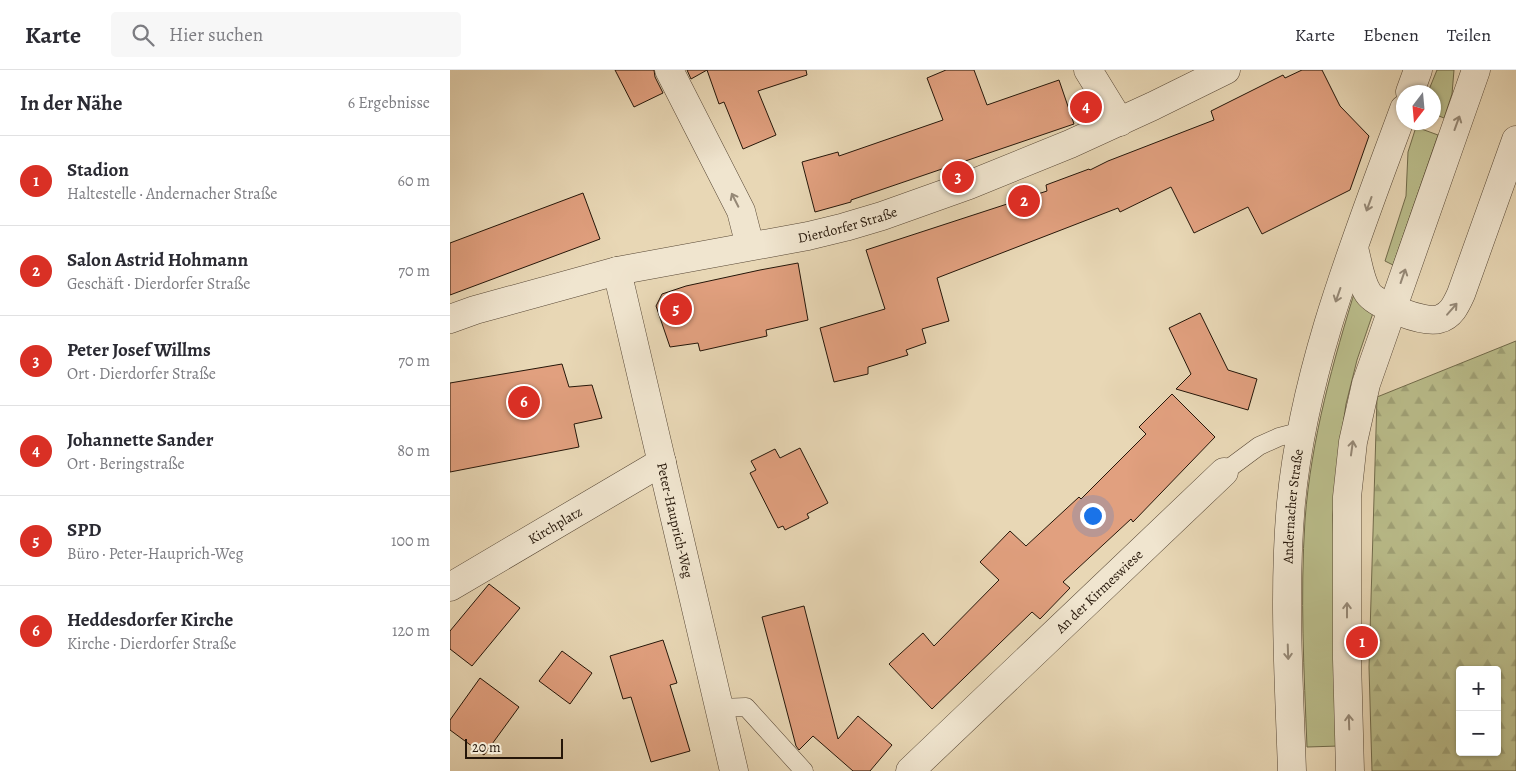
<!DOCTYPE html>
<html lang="de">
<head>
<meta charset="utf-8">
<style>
	body { margin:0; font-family:Alegreya,serif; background:#f7f7f7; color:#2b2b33 }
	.controls { position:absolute; right:15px; bottom:15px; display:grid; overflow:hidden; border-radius:5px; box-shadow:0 1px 4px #0004 }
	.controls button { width:45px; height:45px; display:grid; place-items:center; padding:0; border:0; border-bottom:1px solid #e1e1e2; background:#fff; color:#2b2b33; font:25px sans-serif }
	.compass { position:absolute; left:946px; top:15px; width:45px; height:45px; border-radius:50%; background:#fff; box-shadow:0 1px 4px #0004; rotate:196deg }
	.scale { position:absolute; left:15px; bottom:12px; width:98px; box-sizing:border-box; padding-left:5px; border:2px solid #251609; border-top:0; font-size:14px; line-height:18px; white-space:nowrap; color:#251609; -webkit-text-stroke:4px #f0e5cf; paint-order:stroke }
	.you { position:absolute; left:642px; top:445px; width:18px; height:18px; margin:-12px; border:4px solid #fff; border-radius:50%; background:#1a73e8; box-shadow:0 0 0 8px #1a73e833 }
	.badge { display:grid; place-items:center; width:32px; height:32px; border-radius:50%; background:#d93025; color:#fff; font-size:16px; font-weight:700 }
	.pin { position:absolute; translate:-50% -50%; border:2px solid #fff; box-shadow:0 1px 5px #0006 }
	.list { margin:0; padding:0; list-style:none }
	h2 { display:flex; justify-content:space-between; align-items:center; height:65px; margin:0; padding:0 20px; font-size:21px }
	h2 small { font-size:16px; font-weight:400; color:#7c7c81 }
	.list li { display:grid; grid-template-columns:32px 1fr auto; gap:15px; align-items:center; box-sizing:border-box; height:90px; padding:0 20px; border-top:1px solid #e1e1e2 }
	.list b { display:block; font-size:19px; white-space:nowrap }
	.list p { margin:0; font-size:16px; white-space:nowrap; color:#7c7c81 }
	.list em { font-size:16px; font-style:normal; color:#7c7c81 }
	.icon { flex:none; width:28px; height:28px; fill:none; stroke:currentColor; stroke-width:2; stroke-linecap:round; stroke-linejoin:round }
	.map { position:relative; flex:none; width:1066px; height:701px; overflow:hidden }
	header { display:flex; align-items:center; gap:30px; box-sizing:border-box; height:70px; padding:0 25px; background:#fff; border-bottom:1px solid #e1e1e2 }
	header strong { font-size:24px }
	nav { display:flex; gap:28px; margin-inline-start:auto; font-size:18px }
	.search { width:350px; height:45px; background:#f7f7f7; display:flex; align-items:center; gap:12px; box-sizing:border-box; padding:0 18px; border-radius:5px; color:#7c7c81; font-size:19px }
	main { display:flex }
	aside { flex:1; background:#fff }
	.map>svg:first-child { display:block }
</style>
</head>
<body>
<header>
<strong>Karte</strong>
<div class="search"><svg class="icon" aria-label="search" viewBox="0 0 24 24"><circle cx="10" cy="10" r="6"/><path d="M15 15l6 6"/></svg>Hier suchen</div>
<nav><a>Karte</a><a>Ebenen</a><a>Teilen</a></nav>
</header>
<main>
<aside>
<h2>In der Nähe<small>6 Ergebnisse</small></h2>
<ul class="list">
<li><span class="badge">1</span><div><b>Stadion</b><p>Haltestelle · Andernacher Straße</p></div><em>60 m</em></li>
<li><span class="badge">2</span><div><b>Salon Astrid Hohmann</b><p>Geschäft · Dierdorfer Straße</p></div><em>70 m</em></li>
<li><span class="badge">3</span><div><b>Peter Josef Willms</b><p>Ort · Dierdorfer Straße</p></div><em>70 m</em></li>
<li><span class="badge">4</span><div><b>Johannette Sander</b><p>Ort · Beringstraße</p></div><em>80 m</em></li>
<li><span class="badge">5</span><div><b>SPD</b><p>Büro · Peter-Hauprich-Weg</p></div><em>100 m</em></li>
<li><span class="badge">6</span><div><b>Heddesdorfer Kirche</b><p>Kirche · Dierdorfer Straße</p></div><em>120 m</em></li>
</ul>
</aside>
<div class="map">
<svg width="1066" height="701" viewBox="0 0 1066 701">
	<defs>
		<pattern id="forest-firs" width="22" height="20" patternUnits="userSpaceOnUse" patternTransform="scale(1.25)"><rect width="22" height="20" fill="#babd8b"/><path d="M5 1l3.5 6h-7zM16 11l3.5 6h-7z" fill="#a0a277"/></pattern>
	</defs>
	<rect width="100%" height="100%" fill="#e8d7b5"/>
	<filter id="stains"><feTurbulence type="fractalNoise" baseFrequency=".004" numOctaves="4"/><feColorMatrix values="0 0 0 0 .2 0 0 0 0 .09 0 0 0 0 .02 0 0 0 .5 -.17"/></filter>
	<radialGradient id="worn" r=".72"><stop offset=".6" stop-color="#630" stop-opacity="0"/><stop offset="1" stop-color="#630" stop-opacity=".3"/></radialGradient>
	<!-- green -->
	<path fill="#babd8b" stroke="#706a4a" d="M 987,0 L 1004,0 L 1002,24 L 994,48 L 984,44 L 984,22 L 978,22 Z
		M 966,57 L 988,65 L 943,195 L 935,191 L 956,126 L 958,82 Z
		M 907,214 L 924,240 L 907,290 L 896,334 L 888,388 L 883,445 L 889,676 L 857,677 C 854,602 850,526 855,450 C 861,369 883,292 907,214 Z"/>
	<!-- forest -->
	<path fill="url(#forest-firs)" stroke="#706a4a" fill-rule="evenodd" d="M 1066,271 L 1066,701 L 922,701 L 919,597 L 927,327 ZM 1010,600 L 1047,600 L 1047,682 L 1010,682 Z"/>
	<!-- building -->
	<path fill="#e1a07f" stroke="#251609" d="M 165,0 L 204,0 L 205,7 L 213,23 L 184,37 Z
		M 237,0 L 356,0 L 357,5 L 308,21 L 326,65 L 293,79 L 274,32 L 269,34 L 257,0 L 241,9 Z
		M 496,0 L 524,0 L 537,35 L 609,10 L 624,54 L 401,130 L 401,132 L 365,142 L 352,92 L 388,82 L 389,86 L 493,50 L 477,8 Z
		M 852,0 L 872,0 L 890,36 L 919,66 L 900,120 L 812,164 L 798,137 L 744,163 L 721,117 L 670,142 L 668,138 L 487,208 L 499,251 L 472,259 L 476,273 L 456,280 L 458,285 L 418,297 L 418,304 L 384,312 L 370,258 L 435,239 L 416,180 L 597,121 L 596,115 L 639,99 L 640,100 L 658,91 L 764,50 L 761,41 L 833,5 L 835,8 Z
		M 133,123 L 150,169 L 0,225 L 0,173 Z
		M 348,193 L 358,250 L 316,260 L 317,266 L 250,281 L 248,273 L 220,277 L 206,236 L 212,224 L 236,216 L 310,200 Z
		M 750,243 L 778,300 L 807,309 L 798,340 L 726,319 L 741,304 L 719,258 Z
		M 112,294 L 119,317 L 142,315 L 152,348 L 124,354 L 129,377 L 0,402 L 0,313 Z
		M 722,324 L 765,367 L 683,452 L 681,449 L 613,512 L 620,518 L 590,549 L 582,542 L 482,639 L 439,594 L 473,563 L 484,576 L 549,510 L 530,492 L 560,461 L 576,476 L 629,427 L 631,429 L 696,364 L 689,357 Z
		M 350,378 L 378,433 L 357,444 L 359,448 L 335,460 L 333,456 L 328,458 L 300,403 L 306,400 L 301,391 L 325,379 L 330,388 Z
		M 39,514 L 70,538 L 22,596 L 0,579 L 0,561 Z
		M 354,536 L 388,669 L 408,646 L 442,675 L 420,701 L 403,701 L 363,666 L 349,680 L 346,676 L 312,547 Z
		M 213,570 L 227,613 L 220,615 L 240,681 L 201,692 L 181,627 L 173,629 L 160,586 Z
		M 112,581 L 142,603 L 120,634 L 89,611 Z
		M 30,608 L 69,637 L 34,685 L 0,660 L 0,650 Z"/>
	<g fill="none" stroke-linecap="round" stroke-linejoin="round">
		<!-- service casing -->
		<g stroke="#564634" stroke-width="19">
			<path id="service" d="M 774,402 L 809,376 L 829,367 L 852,361
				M 270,638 L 296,637 L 354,701"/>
		</g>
		<!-- minor casing -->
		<g stroke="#564634" stroke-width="29">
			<g id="minor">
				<path d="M 219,0 L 291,141 L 300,176"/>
				<path d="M 638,0 L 670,52"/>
				<path d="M 904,178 C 908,192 910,211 918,223 C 926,235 975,254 989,249 C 1001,246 1006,235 1011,224 L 1066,70"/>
				<path id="s1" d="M 167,201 L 284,701"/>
				<path id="s2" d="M 0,517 L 212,392"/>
				<path id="s3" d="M 460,701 L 774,402"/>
			</g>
		</g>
		<!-- tertiary casing -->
		<g stroke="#564634" stroke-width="29">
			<g id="tertiary">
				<path d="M 960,22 L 968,0"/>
				<path id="s4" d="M 0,249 L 25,240 L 167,201 L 358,166 L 395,157 L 432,146 L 519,115 L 620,74 L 703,36 L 776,0"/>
				<path id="s5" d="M 842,701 C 839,612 833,522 841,433 C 854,297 907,167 954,39"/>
				<path d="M 900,701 L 897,589 L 897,427 L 903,372 L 916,314 L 1026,0"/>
			</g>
		</g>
		<!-- service -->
		<use href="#service" stroke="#f0e5cf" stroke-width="18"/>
		<!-- minor -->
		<use href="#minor" stroke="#f0e5cf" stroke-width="28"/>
		<!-- tertiary -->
		<use href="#tertiary" stroke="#f0e5cf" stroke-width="28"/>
	</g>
	<!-- one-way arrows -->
	<defs><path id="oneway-shaft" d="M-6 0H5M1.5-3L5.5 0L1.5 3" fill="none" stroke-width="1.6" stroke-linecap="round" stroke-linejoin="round" transform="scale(1.25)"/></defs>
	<g stroke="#958876">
		<use href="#oneway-shaft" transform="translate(1007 53) rotate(-70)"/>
		<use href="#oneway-shaft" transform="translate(285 130) rotate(-117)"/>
		<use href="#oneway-shaft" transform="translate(919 134) rotate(110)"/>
		<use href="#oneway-shaft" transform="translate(953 206) rotate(-71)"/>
		<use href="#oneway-shaft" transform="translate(888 225) rotate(109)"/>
		<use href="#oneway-shaft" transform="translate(1002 239) rotate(-49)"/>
		<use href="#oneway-shaft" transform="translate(902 378) rotate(-82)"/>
		<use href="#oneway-shaft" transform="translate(897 540) rotate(-90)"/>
		<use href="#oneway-shaft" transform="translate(838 582) rotate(88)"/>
		<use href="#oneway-shaft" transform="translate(899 652) rotate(-92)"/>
	</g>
	<g text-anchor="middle" stroke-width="5" stroke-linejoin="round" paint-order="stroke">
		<!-- street labels -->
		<g font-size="14" fill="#251609" stroke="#f0e5cf">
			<text dy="5" stroke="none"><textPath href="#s4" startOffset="409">Dierdorfer Straße</textPath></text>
			<text dy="5" stroke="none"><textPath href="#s5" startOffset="265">Andernacher Straße</textPath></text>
			<text dy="5" stroke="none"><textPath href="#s1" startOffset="256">Peter-Hauprich-Weg</textPath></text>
			<text dy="5" stroke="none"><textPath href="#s2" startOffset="122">Kirchplatz</textPath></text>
			<text dy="5" stroke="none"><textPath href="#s3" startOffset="261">An der Kirmeswiese</textPath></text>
		</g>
	</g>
	<rect width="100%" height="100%" filter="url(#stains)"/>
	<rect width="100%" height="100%" fill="url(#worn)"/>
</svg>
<div class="controls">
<button>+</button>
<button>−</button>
</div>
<svg class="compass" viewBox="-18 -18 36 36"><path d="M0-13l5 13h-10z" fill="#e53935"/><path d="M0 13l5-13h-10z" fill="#7c7c81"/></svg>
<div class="scale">20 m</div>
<div class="you"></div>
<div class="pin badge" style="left:912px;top:572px">1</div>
<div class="pin badge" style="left:574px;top:131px">2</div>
<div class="pin badge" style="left:508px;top:107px">3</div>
<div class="pin badge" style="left:636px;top:37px">4</div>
<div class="pin badge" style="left:226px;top:239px">5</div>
<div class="pin badge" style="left:74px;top:332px">6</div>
</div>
</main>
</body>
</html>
